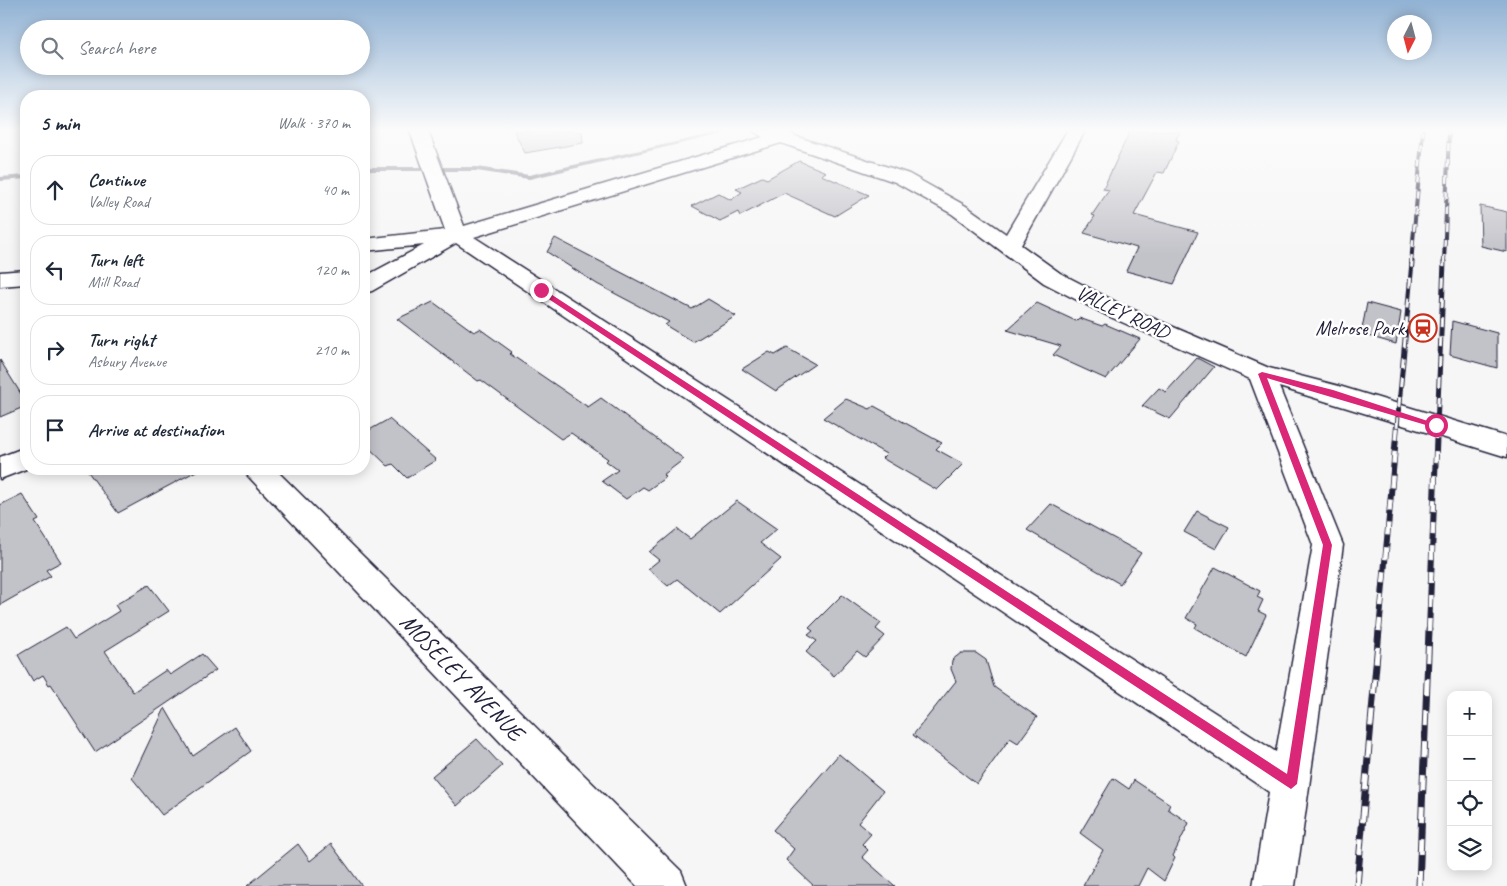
<!DOCTYPE html>
<html lang="en">
<head>
<meta charset="utf-8">
<style>
	body { margin:0; font-family:Caveat,sans-serif; background:#f2f2f3; color:#1f2937 }
	.controls { position:absolute; right:15px; bottom:15px; display:grid; overflow:hidden; border-radius:10px; box-shadow:0 2px 12px #0003 }
	.controls button { width:45px; height:45px; display:grid; place-items:center; padding:0; border:0; border-bottom:1px solid #e0e1e3; background:#fff; color:#1f2937; font:25px sans-serif }
	.compass { position:absolute; left:1387px; top:15px; width:45px; height:45px; border-radius:50%; background:#fff; box-shadow:0 2px 12px #0003; rotate:186deg }
	.stop { position:absolute; width:15px; height:15px; margin:-11px; border:4px solid #db2777; border-radius:50%; background:#fff }
	.stop.end { background:#db2777; border-color:#fff; box-shadow:0 1px 5px #0008 }
	.list { margin:0; padding:0; list-style:none }
	h2 { display:flex; justify-content:space-between; align-items:center; height:65px; margin:0; padding:0 20px; font-size:21px }
	h2 small { font-size:16px; font-weight:400; color:#747a83 }
	.list li { display:grid; grid-template-columns:32px 1fr auto; gap:15px; align-items:center; box-sizing:border-box; height:70px; margin:0 10px 10px; padding:0 10px; border:1px solid #e0e1e3; border-radius:20px }
	.list b { display:block; font-size:19px; white-space:nowrap }
	.list p { margin:0; font-size:16px; white-space:nowrap; color:#747a83 }
	.list em { font-size:16px; font-style:normal; color:#747a83 }
	.icon { flex:none; width:28px; height:28px; fill:none; stroke:currentColor; stroke-width:2; stroke-linecap:round; stroke-linejoin:round }
	.map { position:relative; flex:none; width:1507px; height:886px; overflow:hidden }
	.search { position:absolute; background:#fff; box-shadow:0 2px 12px #0003; left:20px; top:20px; width:350px; height:55px; display:flex; align-items:center; gap:12px; box-sizing:border-box; padding:0 18px; border-radius:28px; color:#747a83; font-size:19px }
	.panel { position:absolute; background:#fff; box-shadow:0 2px 12px #0003; left:20px; top:90px; width:350px; height:385px; border-radius:20px }
	.map>svg:first-child { display:block }
</style>
</head>
<body>
<div class="map">
<svg width="1507" height="886" viewBox="0 0 1507 886">
	<rect width="100%" height="100%" fill="#f6f6f7"/>
	<filter id="ink" filterUnits="userSpaceOnUse"><feTurbulence type="fractalNoise" baseFrequency=".02" numOctaves="2"/><feDisplacementMap in="SourceGraphic" scale="10" xChannelSelector="R" yChannelSelector="G"/><feConvolveMatrix kernelMatrix="1 2 1 2 8 2 1 2 1" color-interpolation-filters="sRGB"/></filter>
	<g filter="url(#ink)">
		<g fill="none" stroke-linecap="round" stroke-linejoin="round">
			<!-- stream -->
			<path fill="#767685" fill-rule="evenodd" d="M 725,131 L 731,132 L 529,179 L 477,171 L 364,171 L 364,167 L 477,167 L 529,175 Z
				M 26,175 L 26,179 L 0,181 L 0,177 Z"/>
		</g>
		<!-- building -->
		<path fill="#c2c2c9" stroke="#22223b" d="M 514,131 L 582,131 L 583,143 L 525,153 Z
			M 1130,131 L 1180,131 L 1176,140 L 1179,141 L 1164,173 L 1157,172 L 1134,215 L 1198,232 L 1174,284 L 1126,271 L 1137,248 L 1084,233 L 1095,216 L 1092,215 L 1109,190 L 1103,189 Z
			M 799,161 L 826,172 L 821,175 L 869,195 L 835,216 L 784,193 L 740,216 L 738,212 L 720,221 L 692,206 L 718,193 L 731,200 L 742,192 L 736,189 L 762,177 L 767,179 Z
			M 1480,206 L 1507,212 L 1507,252 L 1481,246 Z
			M 555,238 L 692,309 L 708,299 L 736,316 L 693,342 L 665,325 L 669,322 L 597,284 L 547,252 Z
			M 433,302 L 474,332 L 480,329 L 512,352 L 510,354 L 588,407 L 601,398 L 684,459 L 663,475 L 666,477 L 648,490 L 643,487 L 626,499 L 602,481 L 618,470 L 606,461 L 608,459 L 571,433 L 561,439 L 481,380 L 478,381 L 397,319 Z
			M 1037,303 L 1076,321 L 1079,318 L 1102,326 L 1105,324 L 1140,339 L 1106,379 L 1053,355 L 1061,346 L 1007,330 Z
			M 1367,303 L 1401,312 L 1396,344 L 1361,334 Z
			M 1452,321 L 1497,333 L 1497,368 L 1450,355 Z
			M 787,348 L 815,364 L 776,391 L 742,369 L 769,352 L 775,355 Z
			M 1197,358 L 1214,367 L 1170,419 L 1142,406 L 1159,388 L 1166,392 Z
			M 0,360 L 26,402 L 26,406 L 0,417 Z
			M 846,399 L 870,409 L 874,406 L 942,443 L 936,449 L 963,464 L 937,490 L 882,458 L 886,454 L 823,418 Z
			M 389,419 L 436,460 L 407,478 L 393,464 L 388,466 L 364,443 L 364,433 Z
			M 86,469 L 200,469 L 118,513 Z
			M 22,494 L 39,520 L 35,522 L 61,562 L 46,570 L 51,576 L 0,605 L 0,505 Z
			M 737,501 L 777,529 L 760,543 L 781,559 L 720,614 L 677,579 L 668,586 L 648,569 L 659,560 L 649,552 L 677,529 L 690,539 Z
			M 1051,504 L 1141,553 L 1120,584 L 1027,530 Z
			M 1197,511 L 1229,527 L 1216,549 L 1184,532 Z
			M 1215,567 L 1260,591 L 1257,597 L 1263,600 L 1258,611 L 1266,615 L 1246,657 L 1195,628 L 1197,624 L 1186,618 Z
			M 149,585 L 169,611 L 105,651 L 133,692 L 166,670 L 170,675 L 202,654 L 216,670 L 95,752 L 51,684 L 49,685 L 43,675 L 33,681 L 18,655 L 66,627 L 74,639 L 119,611 L 115,605 Z
			M 842,595 L 881,623 L 876,629 L 885,636 L 865,657 L 857,651 L 834,676 L 806,652 L 817,641 L 808,635 L 813,631 L 809,628 Z
			M 961,653 L 976,653 L 986,660 L 994,687 L 1037,717 L 1018,743 L 1010,738 L 977,784 L 913,735 L 956,681 L 951,669 L 952,660 Z
			M 165,708 L 193,756 L 235,727 L 251,751 L 162,815 L 132,778 Z
			M 477,739 L 502,766 L 457,806 L 432,776 Z
			M 839,754 L 883,791 L 858,823 L 871,834 L 862,844 L 868,850 L 862,857 L 895,886 L 814,886 L 786,860 L 794,849 L 773,830 Z
			M 1113,778 L 1129,789 L 1134,780 L 1170,804 L 1168,809 L 1189,823 L 1173,856 L 1175,858 L 1164,881 L 1147,868 L 1138,886 L 1083,886 L 1103,850 L 1080,833 Z
			M 298,844 L 310,861 L 331,844 L 362,886 L 247,886 Z"/>
		<g fill="none" stroke-linecap="round" stroke-linejoin="round">
			<!-- street casing -->
			<g stroke="#22223b" stroke-width="3">
				<path id="street" d="M 410,131 L 428,131 L 464,226 L 763,137 L 753,131 L 787,131 L 795,136 L 909,174 L 966,206 L 1006,234 L 1067,131 L 1085,131 L 1021,245 L 1060,273 L 1122,305 L 1269,368 L 1339,386 L 1507,437 L 1507,457 L 1279,387 L 1343,545 L 1295,886 L 1253,886 L 1269,792 L 456,243 L 372,291 L 364,293 L 364,277 L 424,245 L 364,251 L 364,239 L 445,230 ZM 781,143 L 895,182 L 952,214 L 1044,283 L 1106,315 L 1250,379 L 1313,545 L 1276,752 L 474,237 Z
					M 26,270 L 26,284 L 0,286 L 0,272 Z
					M 26,447 L 26,469 L 0,479 L 0,457 Z
					M 244,469 L 275,469 L 681,871 L 687,886 L 637,886 L 248,476 Z"/>
			</g>
			<!-- street -->
			<use href="#street" fill="#fff" fill-rule="evenodd"/>
			<!-- rail-far3 casing -->
			<g stroke="#22223b" stroke-width="4">
				<path id="rail-far3" d="M 1411,263 L 1423,131
					M 1444,263 L 1449,131"/>
			</g>
			<!-- rail-far2 casing -->
			<g stroke="#22223b" stroke-width="5">
				<path id="rail-far2" d="M 1397,427 L 1412,262
					M 1437,427 L 1444,262"/>
			</g>
			<!-- rail-far1 casing -->
			<g stroke="#22223b" stroke-width="6">
				<path id="rail-far1" d="M 1379,631 L 1397,425
					M 1429,631 L 1437,425"/>
			</g>
			<!-- rail casing -->
			<g stroke="#22223b" stroke-width="7">
				<path id="rail" d="M 1357,886 L 1379,630
					M 1419,886 L 1429,630"/>
			</g>
			<!-- rail-far3 -->
			<use href="#rail-far3" stroke="#fff" stroke-width="2.5" stroke-dasharray="8" stroke-linecap="butt"/>
			<!-- rail-far2 -->
			<use href="#rail-far2" stroke="#fff" stroke-width="3" stroke-dasharray="10" stroke-linecap="butt"/>
			<!-- rail-far1 -->
			<use href="#rail-far1" stroke="#fff" stroke-width="4.5" stroke-dasharray="12" stroke-linecap="butt"/>
			<!-- rail -->
			<use href="#rail" stroke="#fff" stroke-width="5" stroke-dasharray="16" stroke-linecap="butt"/>
		</g>
	</g>
	<!-- sky -->
	<linearGradient id="sky" x2="0" y2="1"><stop stop-color="#91b2d4"/><stop offset="0.51" stop-color="#fbfbfb"/><stop offset="1" stop-color="#fbfbfb" stop-opacity="0"/></linearGradient>
	<rect width="1507" height="255" fill="url(#sky)"/>
	<!-- route -->
	<path fill="#db2777" d="M 538,289 L 543,289 L 1287,774 L 1323,545 L 1258,374 L 1262,372 L 1333,390 L 1440,425 L 1436,428 L 1267,378 L 1332,545 L 1297,784 L 1291,789 L 538,292 Z"/>
	<!-- icons -->
	<defs>
		<g id="station-ring" transform="scale(1.4375)"><circle r="9.5" fill="#fff" stroke="#c8321e" stroke-width="1.5"/><path d="M-3-6H3Q5-6 5-4V2Q5 4 3 4L4.5 6H3L1.5 4h-3L-3 6H-4.5L-3 4Q-5 4-5 2V-4Q-5-6-3-6ZM-3.5-4v3h7v-3ZM-3.5 1v1.5H-2V1ZM2 1v1.5H3.5V1Z" fill="#c8321e"/></g>
	</defs>
	<g fill-rule="evenodd">
		<use href="#station-ring" x="1423" y="328"/>
	</g>
	<g text-anchor="middle" stroke-width="5" stroke-linejoin="round" paint-order="stroke">
		<!-- street labels -->
		<g font-size="20" fill="#22223b" stroke="#fff">
			<text transform="translate(1123 312) rotate(25)" y="7">VALLEY ROAD</text>
		</g>
		<!-- poi labels -->
		<g font-size="20" fill="#22223b" stroke="#fff" text-anchor="end">
			<text x="1404" y="335">Melrose Park</text>
		</g>
		<!-- near-street labels -->
		<g font-size="24" fill="#22223b" stroke="#fff">
			<text transform="translate(462 677) rotate(46)" y="8">MOSELEY AVENUE</text>
		</g>
	</g>
</svg>
<div class="controls">
<button>+</button>
<button>−</button>
<button><svg class="icon" aria-label="locate" viewBox="0 0 24 24"><circle cx="12" cy="12" r="6"/><path d="M12 2v4M12 18v4M2 12h4M18 12h4"/></svg></button>
<button><svg class="icon" aria-label="layers" viewBox="0 0 24 24"><path d="M12 4l9 5-9 5-9-5zM3 14l9 5 9-5"/></svg></button>
</div>
<svg class="compass" viewBox="-18 -18 36 36"><path d="M0-13l5 13h-10z" fill="#e53935"/><path d="M0 13l5-13h-10z" fill="#747a83"/></svg>
<div class="stop" style="left:1436px;top:425px"></div>
<div class="stop end" style="left:541px;top:290px"></div>
<div class="search"><svg class="icon" aria-label="search" viewBox="0 0 24 24"><circle cx="10" cy="10" r="6"/><path d="M15 15l6 6"/></svg>Search here</div>
<section class="panel">
<h2>5 min<small>Walk · 370 m</small></h2>
<ul class="list">
<li><svg class="icon" aria-label="ahead" viewBox="0 0 24 24"><path d="M12 20V5M6 11l6-6 6 6"/></svg><div><b>Continue</b><p>Valley Road</p></div><em>40 m</em></li>
<li><svg class="icon" aria-label="left" viewBox="0 0 24 24"><path d="M17 20v-9H6M10 6l-5 5 5 5"/></svg><div><b>Turn left</b><p>Mill Road</p></div><em>120 m</em></li>
<li><svg class="icon" aria-label="right" viewBox="0 0 24 24"><path d="M7 20v-9h11M14 6l5 5-5 5"/></svg><div><b>Turn right</b><p>Asbury Avenue</p></div><em>210 m</em></li>
<li><svg class="icon" aria-label="arrive" viewBox="0 0 24 24"><path d="M6 21V4h12l-3 4 3 4H6"/></svg><div><b>Arrive at destination</b></div></li>
</ul>
</section>
</div>
</body>
</html>
